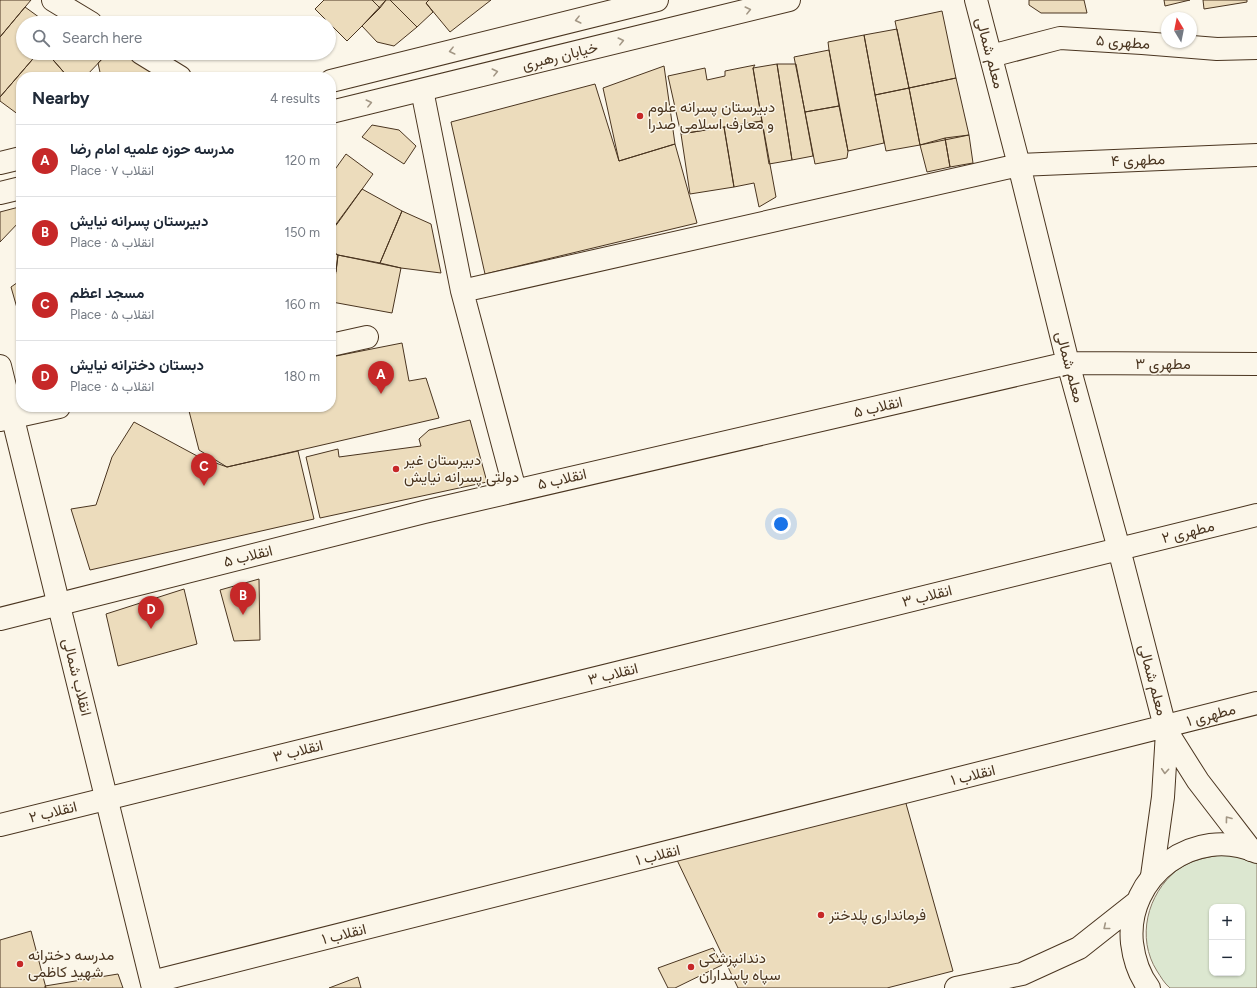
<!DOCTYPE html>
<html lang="en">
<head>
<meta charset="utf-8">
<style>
	body { margin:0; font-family:Figtree,Vazirmatn,sans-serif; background:#f2f2f3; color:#1f2937 }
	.controls { position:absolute; right:12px; bottom:12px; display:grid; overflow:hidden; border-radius:8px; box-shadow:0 1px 3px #0004 }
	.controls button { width:36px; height:36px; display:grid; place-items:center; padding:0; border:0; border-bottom:1px solid #e0e1e3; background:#fff; color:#1f2937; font:20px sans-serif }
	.compass { position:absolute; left:1161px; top:12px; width:36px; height:36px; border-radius:50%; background:#fff; box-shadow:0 1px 3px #0004; rotate:350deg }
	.you { position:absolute; left:781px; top:524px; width:14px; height:14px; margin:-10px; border:3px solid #fff; border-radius:50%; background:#1a73e8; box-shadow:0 0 0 6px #1a73e833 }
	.badge { display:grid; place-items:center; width:26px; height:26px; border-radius:50%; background:#c62828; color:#fff; font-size:13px; font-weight:700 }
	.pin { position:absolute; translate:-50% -33px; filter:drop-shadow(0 1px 2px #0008) }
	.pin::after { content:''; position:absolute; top:21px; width:14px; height:12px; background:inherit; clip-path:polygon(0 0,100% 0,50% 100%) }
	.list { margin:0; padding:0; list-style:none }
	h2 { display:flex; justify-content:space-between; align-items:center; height:52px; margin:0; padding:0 16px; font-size:17px }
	h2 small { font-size:13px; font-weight:400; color:#747a83 }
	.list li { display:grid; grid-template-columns:26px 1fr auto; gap:12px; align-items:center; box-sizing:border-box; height:72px; padding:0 16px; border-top:1px solid #e0e1e3 }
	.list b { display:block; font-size:15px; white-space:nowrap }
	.list p { margin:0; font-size:13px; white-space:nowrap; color:#747a83 }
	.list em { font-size:13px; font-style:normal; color:#747a83 }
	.icon { flex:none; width:22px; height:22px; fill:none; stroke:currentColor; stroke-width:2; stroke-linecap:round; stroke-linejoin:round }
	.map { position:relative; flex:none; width:1257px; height:988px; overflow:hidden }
	.search { position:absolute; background:#fff; box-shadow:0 1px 3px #0004; left:16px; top:16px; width:320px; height:44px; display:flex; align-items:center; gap:10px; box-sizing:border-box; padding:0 14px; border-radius:22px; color:#747a83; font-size:15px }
	.panel { position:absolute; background:#fff; box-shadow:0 1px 3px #0004; left:16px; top:72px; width:320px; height:340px; border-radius:16px }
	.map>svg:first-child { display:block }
</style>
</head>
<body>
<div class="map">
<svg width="1257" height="988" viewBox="0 0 1257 988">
	<rect width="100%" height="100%" fill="#fbf6e9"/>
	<!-- green -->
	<path fill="#dce7d0" stroke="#887966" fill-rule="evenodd" d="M 1226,854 L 1257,862 L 1257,988 L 1170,988 C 1164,983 1161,977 1157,971 C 1136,938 1147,894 1177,870 C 1192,859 1209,857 1226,854 ZM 1212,907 L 1242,907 L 1242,973 L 1212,973 Z"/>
	<!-- building -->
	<path fill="#ecdcbc" stroke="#4a3520" d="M 0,0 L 31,0 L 0,37 Z
		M 324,0 L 372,0 L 380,8 L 347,41 L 315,9 Z
		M 372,0 L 386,0 L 380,8 Z
		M 386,0 L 390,0 L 417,27 L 394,46 L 377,42 L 362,26 Z
		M 390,0 L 429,0 L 426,3 L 433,12 L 417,27 Z
		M 429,0 L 491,0 L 450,32 L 426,3 Z
		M 1029,0 L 1084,0 L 1087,13 L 1041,13 L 1029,5 Z
		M 1164,0 L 1190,0 L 1165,6 Z
		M 1203,0 L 1247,0 L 1247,2 L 1204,9 Z
		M 25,7 L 47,23 L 23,23 L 23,53 L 38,53 L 0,97 L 0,37 Z
		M 942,11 L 956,78 L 909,88 L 895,21 Z
		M 897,29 L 909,88 L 875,95 L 864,35 Z
		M 864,35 L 884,143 L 848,151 L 829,50 L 828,42 Z
		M 829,50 L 839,106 L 805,112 L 794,57 Z
		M 38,53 L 47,53 L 68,77 L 21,77 L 21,136 L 18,136 L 19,115 L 0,101 L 0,97 Z
		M 47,53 L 108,53 L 85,77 L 68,77 Z
		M 108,53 L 132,53 L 163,77 L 101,77 L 98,63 Z
		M 777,64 L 796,64 L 813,156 L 792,160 Z
		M 777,64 L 792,160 L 769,164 L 753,68 Z
		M 755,65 L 753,68 L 762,121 L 681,134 L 668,76 L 705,68 L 707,80 L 725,76 L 725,71 Z
		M 664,66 L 675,144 L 619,161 L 603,88 Z
		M 956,78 L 969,135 L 920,145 L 909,88 Z
		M 595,84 L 619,161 L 675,144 L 697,223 L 485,274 L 451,122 Z
		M 909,88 L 920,145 L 886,151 L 875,95 Z
		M 839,106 L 848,151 L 847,158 L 815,164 L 805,112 Z
		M 762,121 L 776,197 L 759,207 L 754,183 L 734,187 L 724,127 Z
		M 372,125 L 399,130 L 416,146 L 404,164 L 362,137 Z
		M 724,127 L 734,187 L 690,194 L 681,134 Z
		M 969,135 L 973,163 L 950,167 L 945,138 Z
		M 945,138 L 950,167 L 927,172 L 920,145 Z
		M 346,154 L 373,174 L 337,224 L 331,220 L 331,175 Z
		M 362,189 L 402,211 L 380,263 L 338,255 L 331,251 L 331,231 Z
		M 19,207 L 21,220 L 0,242 L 0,212 Z
		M 402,211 L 431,224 L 441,273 L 401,268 L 380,263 Z
		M 331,220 L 337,224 L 331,231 Z
		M 331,251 L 338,255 L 336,272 L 331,275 Z
		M 338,255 L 401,268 L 392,313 L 332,302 Z
		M 21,280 L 21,322 L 11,287 Z
		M 402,343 L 409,381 L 426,378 L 439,418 L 227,467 L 199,450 L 188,407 L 331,407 L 331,357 Z
		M 470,420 L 487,482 L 320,518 L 306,457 L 338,449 L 339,457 L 421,446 L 419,439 L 429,430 Z
		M 134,422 L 199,457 L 227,467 L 298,451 L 314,519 L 90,570 L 71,509 L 96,505 L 112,457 Z
		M 259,579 L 260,640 L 234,641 L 220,590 Z
		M 184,589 L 197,644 L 118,666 L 106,614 Z
		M 905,800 L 953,971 L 887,988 L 738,988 L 677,860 Z
		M 31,931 L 46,988 L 0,988 L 0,940 Z
		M 713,948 L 722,965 L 675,988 L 668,988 L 658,968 Z
		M 118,974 L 123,988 L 45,988 L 45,986 Z
		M 358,977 L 361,988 L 329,988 Z"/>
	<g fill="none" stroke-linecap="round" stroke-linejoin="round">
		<!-- minor casing -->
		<g stroke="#4a3520" stroke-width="24">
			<path id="minor" d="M 53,0 L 91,23
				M 976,0 L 1019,165 L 1068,363 L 1119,549 L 1165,727 L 1167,732 L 1198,781 L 1251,850
				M 141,53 L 180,77
				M 991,56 L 1060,38 L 1142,43 L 1217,49 L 1257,48
				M 331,81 L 657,0
				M 422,90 L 462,291 L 515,490
				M 331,112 L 789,0
				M 0,163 L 21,158
				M 0,193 L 21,188
				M 462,291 L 1019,165 L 1257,155
				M 331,345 L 367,337
				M 0,420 L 59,407
				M 0,619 L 424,512 L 1068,363 L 1257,364
				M 0,825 L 1257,515
				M 1152,876 L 1163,797 L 1167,732
				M 152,982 L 1257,703"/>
		</g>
		<!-- tertiary casing -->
		<g stroke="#4a3520" stroke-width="24">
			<path id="tertiary" d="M 0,366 L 153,988"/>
		</g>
		<!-- secondary casing -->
		<g stroke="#4a3520" stroke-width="24">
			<path id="secondary" d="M 956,988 L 1022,974 L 1079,948 L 1136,903
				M 1149,988 C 1139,975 1134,959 1132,943 C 1125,876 1195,824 1257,852"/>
		</g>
		<!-- minor -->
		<use href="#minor" stroke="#fbf6e9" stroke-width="22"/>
		<!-- tertiary -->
		<use href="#tertiary" stroke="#fbf6e9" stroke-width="22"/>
		<!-- secondary -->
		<use href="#secondary" stroke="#fbf6e9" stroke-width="22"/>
	</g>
	<!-- one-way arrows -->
	<defs><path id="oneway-chevron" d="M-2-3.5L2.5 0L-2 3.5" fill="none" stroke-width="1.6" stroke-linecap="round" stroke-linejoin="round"/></defs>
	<g stroke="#a29684">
		<use href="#oneway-chevron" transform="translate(748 10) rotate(-14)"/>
		<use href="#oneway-chevron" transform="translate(578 20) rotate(166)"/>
		<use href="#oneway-chevron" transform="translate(621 41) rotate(-14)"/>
		<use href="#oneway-chevron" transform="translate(452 51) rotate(166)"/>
		<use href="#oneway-chevron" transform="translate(495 72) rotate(-14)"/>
		<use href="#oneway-chevron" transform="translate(369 103) rotate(-14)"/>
		<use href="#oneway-chevron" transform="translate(1165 771) rotate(94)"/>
		<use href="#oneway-chevron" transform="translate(1228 819) rotate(-127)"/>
		<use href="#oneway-chevron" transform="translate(1106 927) rotate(141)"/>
	</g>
	<!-- markers -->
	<g fill="#c62828" stroke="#fbf6e9" stroke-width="1.5">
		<circle cx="640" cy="116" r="4"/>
		<circle cx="396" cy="469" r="4"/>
		<circle cx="821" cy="915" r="4"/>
		<circle cx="20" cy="964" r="4"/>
		<circle cx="691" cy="967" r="4"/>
	</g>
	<g text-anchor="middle" stroke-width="3" stroke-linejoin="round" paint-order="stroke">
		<!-- street labels -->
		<g font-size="15" fill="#4a3520" stroke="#fbf6e9">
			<text transform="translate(1123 42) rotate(4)" y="5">مطهری ۵</text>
			<text transform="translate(990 53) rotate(75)" y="5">معلم شمالی</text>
			<text transform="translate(560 56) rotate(-14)" y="5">خیابان رهبری</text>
			<text transform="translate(1138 160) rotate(-2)" y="5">مطهری ۴</text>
			<text x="1163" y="369">مطهری ۳</text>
			<text transform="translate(1070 367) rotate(75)" y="5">معلم شمالی</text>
			<text transform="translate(878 407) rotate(-13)" y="5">انقلاب ۵</text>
			<text transform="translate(562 479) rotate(-13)" y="5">انقلاب ۵</text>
			<text transform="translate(1188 532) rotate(-14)" y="5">مطهری ۲</text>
			<text transform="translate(248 556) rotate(-14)" y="5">انقلاب ۵</text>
			<text transform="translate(927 596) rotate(-14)" y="5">انقلاب ۳</text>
			<text transform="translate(613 674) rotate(-14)" y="5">انقلاب ۳</text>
			<text transform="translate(77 677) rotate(76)" y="5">انقلاب شمالی</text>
			<text transform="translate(1153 680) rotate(75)" y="5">معلم شمالی</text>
			<text transform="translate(1211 715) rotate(-15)" y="5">مطهری ۱</text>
			<text transform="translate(298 751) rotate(-14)" y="5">انقلاب ۳</text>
			<text transform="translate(973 775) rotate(-14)" y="5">انقلاب ۱</text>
			<text transform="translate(53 812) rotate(-14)" y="5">انقلاب ۲</text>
			<text transform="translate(658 855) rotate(-14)" y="5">انقلاب ۱</text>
			<text transform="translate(344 934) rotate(-14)" y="5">انقلاب ۱</text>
		</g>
		<!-- poi labels -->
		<g font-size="15" fill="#4a3520" stroke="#fbf6e9" text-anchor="start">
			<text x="648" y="112">دبیرستان پسرانه علوم<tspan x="648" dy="17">و معارف اسلامی صدرا</tspan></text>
			<text x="404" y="465">دبیرستان غیر<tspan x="404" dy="17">دولتی پسرانه نیایش</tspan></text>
			<text x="829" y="920">فرمانداری پلدختر</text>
			<text x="28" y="960">مدرسه دخترانه<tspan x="28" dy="17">شهید کاظمی</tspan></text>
			<text x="699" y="963">دندانپزشکی<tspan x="699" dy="17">سپاه پاسداران</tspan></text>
		</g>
	</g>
</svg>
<div class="controls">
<button>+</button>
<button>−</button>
</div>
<svg class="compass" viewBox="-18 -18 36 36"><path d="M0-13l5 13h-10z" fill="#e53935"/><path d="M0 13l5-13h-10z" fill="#747a83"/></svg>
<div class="you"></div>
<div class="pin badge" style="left:381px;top:394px">A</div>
<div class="pin badge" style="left:243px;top:615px">B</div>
<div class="pin badge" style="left:204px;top:486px">C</div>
<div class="pin badge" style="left:151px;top:629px">D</div>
<div class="search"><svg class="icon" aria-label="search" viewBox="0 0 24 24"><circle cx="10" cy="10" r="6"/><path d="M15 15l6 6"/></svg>Search here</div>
<section class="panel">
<h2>Nearby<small>4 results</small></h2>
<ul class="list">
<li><span class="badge">A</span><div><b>مدرسه حوزه علمیه امام رضا</b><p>Place · انقلاب ۷</p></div><em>120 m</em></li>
<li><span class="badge">B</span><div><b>دبیرستان پسرانه نیایش</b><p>Place · انقلاب ۵</p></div><em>150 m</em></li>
<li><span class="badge">C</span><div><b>مسجد اعظم</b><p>Place · انقلاب ۵</p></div><em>160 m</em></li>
<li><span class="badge">D</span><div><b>دبستان دخترانه نیایش</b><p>Place · انقلاب ۵</p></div><em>180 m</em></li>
</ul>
</section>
</div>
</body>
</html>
